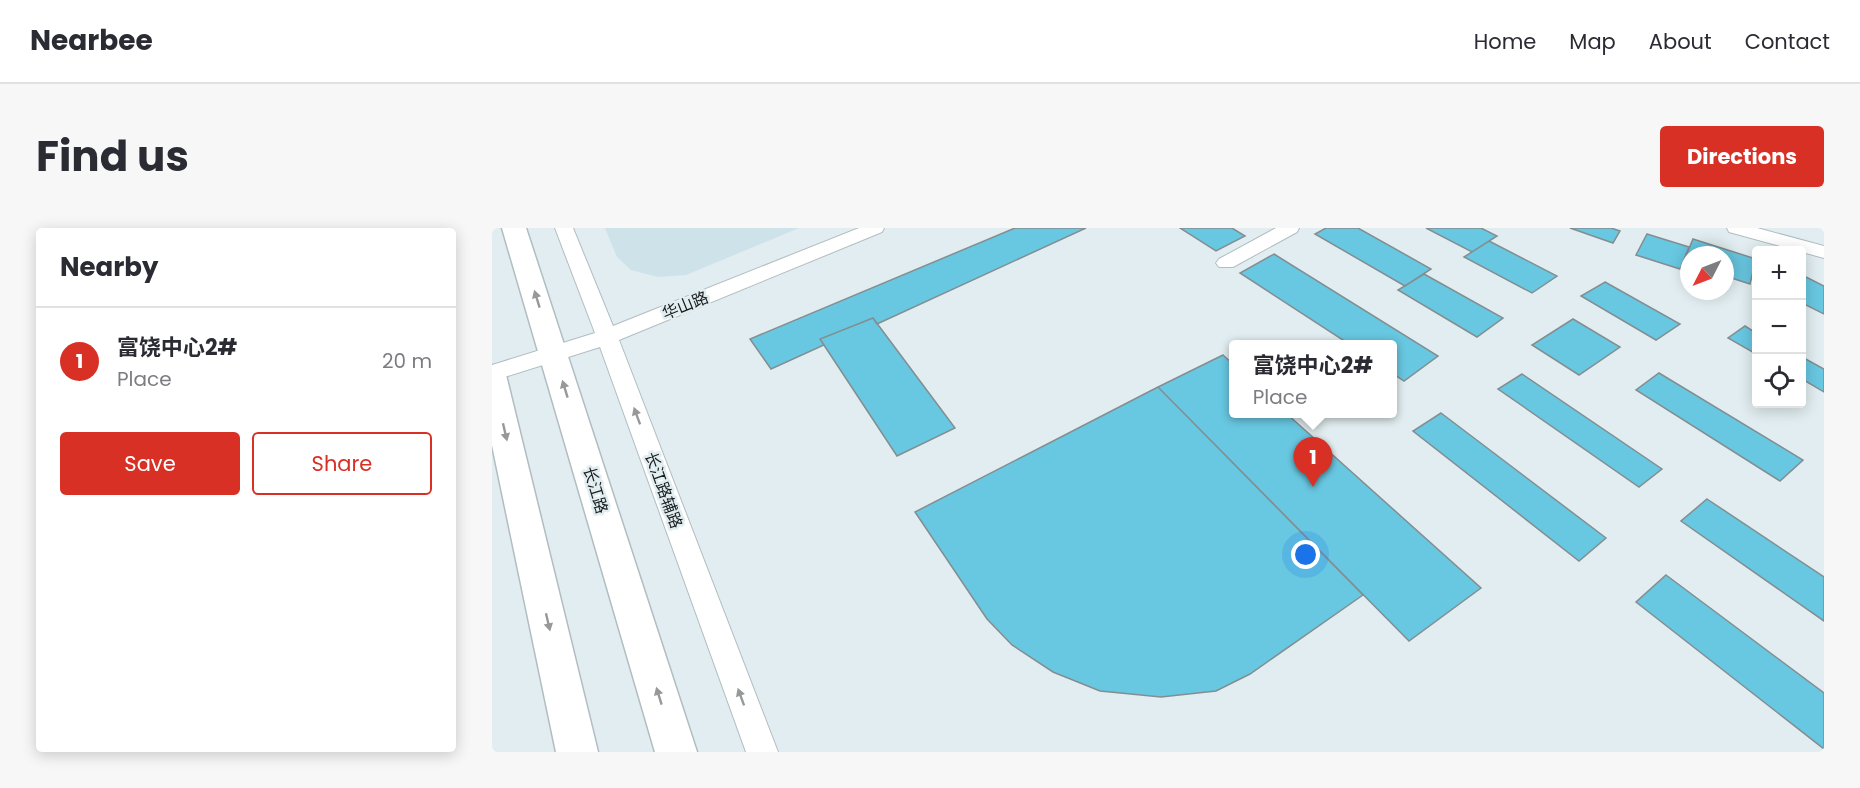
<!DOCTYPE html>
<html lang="en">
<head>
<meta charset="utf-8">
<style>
	body { margin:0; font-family:Poppins,"Noto Sans SC",sans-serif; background:#f7f7f7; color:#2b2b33 }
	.controls { position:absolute; right:18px; top:18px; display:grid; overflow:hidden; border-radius:6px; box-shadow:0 3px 15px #0003 }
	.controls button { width:54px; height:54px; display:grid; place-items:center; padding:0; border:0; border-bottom:2px solid #e1e1e2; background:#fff; color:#2b2b33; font:30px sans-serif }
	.compass { position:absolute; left:1188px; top:18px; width:54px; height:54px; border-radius:50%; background:#fff; box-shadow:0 3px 15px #0003; rotate:228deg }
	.you { position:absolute; left:814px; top:327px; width:21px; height:21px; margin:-15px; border:4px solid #fff; border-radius:50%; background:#1a73e8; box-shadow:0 0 0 9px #1a73e833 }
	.badge { display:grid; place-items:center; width:39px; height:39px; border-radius:50%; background:#d93025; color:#fff; font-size:20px; font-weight:700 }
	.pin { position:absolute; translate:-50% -50px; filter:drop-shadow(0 2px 3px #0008) }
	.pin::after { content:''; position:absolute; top:32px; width:21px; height:18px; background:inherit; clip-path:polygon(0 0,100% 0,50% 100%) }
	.popup { position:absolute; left:737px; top:112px; width:168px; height:78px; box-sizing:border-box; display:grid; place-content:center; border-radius:6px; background:#fff; filter:drop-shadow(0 2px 4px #0005); font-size:20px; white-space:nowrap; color:#7c7c81 }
	.popup b { font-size:22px; color:#2b2b33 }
	.popup::after { content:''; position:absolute; left:50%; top:100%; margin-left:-12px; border:12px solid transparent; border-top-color:#fff }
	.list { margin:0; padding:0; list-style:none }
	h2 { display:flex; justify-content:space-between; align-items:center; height:78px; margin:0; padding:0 24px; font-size:26px }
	h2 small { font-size:20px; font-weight:400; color:#7c7c81 }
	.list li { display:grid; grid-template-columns:39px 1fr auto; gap:18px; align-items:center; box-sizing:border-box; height:108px; padding:0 24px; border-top:2px solid #e1e1e2 }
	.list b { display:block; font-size:22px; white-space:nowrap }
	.list p { margin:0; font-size:20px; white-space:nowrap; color:#7c7c81 }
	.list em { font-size:20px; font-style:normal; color:#7c7c81 }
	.actions { display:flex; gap:12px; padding:18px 24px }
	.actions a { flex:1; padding:14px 0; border:2px solid #d93025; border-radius:6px; text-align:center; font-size:21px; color:#d93025 }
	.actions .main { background:#d93025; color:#fff }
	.icon { flex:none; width:33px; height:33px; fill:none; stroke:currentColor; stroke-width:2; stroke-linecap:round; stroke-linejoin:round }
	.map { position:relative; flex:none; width:1332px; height:524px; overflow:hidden; border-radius:6px }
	header { display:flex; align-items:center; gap:36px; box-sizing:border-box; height:84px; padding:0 30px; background:#fff; border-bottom:2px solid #e1e1e2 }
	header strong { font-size:28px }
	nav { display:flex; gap:33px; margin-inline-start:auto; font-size:21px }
	.intro { display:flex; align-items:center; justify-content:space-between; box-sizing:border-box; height:144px; padding:0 36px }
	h1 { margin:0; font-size:42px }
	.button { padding:15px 27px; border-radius:6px; background:#d93025; color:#fff; font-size:21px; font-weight:700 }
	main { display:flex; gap:36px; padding:0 36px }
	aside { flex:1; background:#fff; border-radius:6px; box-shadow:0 3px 15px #0003 }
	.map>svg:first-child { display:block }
</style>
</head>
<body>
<header>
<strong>Nearbee</strong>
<nav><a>Home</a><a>Map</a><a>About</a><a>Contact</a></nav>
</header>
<div class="intro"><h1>Find us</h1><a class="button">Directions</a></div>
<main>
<aside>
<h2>Nearby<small></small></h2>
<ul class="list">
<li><span class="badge">1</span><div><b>富饶中心2#</b><p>Place</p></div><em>20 m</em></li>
</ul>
<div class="actions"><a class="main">Save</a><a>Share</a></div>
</aside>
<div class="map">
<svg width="1332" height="524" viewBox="0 0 1332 524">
	<rect width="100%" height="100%" fill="#e1edf0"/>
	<!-- built -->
	<path fill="#cee2e9" d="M 113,0 L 307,0 L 194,47 L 166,49 L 139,42 L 125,29 Z"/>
	<!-- building -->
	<path fill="#68c7e1" stroke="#838e91" stroke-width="1.5" d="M 523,0 L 594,0 L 385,96 L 381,90 L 328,111 L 332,117 L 279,141 L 258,111 Z
		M 688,0 L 740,0 L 753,8 L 724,23 Z
		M 834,0 L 866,0 L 939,41 L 913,58 L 823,6 Z
		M 934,0 L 989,0 L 1005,8 L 980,24 Z
		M 1078,0 L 1119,0 L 1128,3 L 1121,15 Z
		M 1155,6 L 1197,19 L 1188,41 L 1144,27 Z
		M 1201,11 L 1264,31 L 1258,56 L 1233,48 L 1233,27 L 1197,27 L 1197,37 L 1191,35 Z
		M 997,13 L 1065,48 L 1040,65 L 972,29 Z
		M 782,26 L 946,128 L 912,153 L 900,145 L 900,116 L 857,116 L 748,45 Z
		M 932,46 L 1011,90 L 985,109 L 906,62 Z
		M 1310,47 L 1332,58 L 1332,86 L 1310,75 Z
		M 1113,54 L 1188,96 L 1164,112 L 1089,68 Z
		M 381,90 L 463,200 L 405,228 L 328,111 Z
		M 1081,91 L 1128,119 L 1087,147 L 1040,117 Z
		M 1253,98 L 1264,105 L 1264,126 L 1236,110 Z
		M 731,127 L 742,137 L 742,186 L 795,186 L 989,360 L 917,413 L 666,159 Z
		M 1310,129 L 1332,141 L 1332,164 L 1310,151 Z
		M 1167,145 L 1311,232 L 1288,253 L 1144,162 Z
		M 1030,146 L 1170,241 L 1147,259 L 1006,161 Z
		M 666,159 L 871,367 L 758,446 L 724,463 L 669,469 L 608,463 L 561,444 L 520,417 L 495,391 L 423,284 Z
		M 949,185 L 1114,310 L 1087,333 L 921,203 Z
		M 1215,271 L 1332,349 L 1332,393 L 1189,293 Z
		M 1174,347 L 1332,465 L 1332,521 L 1144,374 Z"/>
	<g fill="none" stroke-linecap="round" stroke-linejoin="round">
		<!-- minor casing -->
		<g stroke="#b2bdc1" stroke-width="2">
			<path id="minor" d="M 63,0 L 81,0 L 121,98 L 367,0 L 392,0 L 390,4 L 127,112 L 286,524 L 254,524 L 108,119 L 0,153 L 0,137 L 103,105 Z
				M 784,0 L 807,0 L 805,4 L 741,39 L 727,39 L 724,35 L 727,31 Z
				M 1235,0 L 1265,0 L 1332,18 L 1332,30 L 1237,4 Z"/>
		</g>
		<!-- major casing -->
		<g stroke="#b2bdc1" stroke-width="3">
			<path id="major" d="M 10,0 L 34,0 L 205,524 L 163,524 Z
				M 0,137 L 10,140 L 14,147 L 106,524 L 64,524 L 0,217 Z"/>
		</g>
		<!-- minor -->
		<use href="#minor" fill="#fff" fill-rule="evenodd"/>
		<!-- major -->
		<use href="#major" fill="#fff" fill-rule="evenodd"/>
	</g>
	<!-- one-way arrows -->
	<defs><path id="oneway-solid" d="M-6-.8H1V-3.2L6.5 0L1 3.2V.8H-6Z" transform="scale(1.5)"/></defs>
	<g fill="#979999">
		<use href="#oneway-solid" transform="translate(45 71) rotate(-107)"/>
		<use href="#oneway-solid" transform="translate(73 161) rotate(-107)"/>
		<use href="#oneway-solid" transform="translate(145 188) rotate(-110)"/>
		<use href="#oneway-solid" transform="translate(13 204) rotate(77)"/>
		<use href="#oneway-solid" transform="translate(56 394) rotate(77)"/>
		<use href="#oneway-solid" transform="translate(167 468) rotate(-107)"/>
		<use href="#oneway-solid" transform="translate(249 469) rotate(-110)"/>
	</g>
	<g text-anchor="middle" stroke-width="5" stroke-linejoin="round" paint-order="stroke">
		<!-- street labels -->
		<g font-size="16" fill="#181c1d" stroke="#e1edf0">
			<text transform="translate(193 77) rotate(-22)" y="6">华山路</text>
			<text transform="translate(104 262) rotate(73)" y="6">长江路</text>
			<text transform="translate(172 262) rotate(70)" y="6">长江路辅路</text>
		</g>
	</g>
</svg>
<div class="controls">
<button>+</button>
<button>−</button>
<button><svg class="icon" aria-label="locate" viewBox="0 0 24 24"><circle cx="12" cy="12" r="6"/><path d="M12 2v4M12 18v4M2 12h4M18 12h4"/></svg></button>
</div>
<svg class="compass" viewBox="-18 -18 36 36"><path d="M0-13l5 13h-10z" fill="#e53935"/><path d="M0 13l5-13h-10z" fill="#7c7c81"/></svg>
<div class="you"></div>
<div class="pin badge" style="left:821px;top:259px">1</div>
<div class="popup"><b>富饶中心2#</b>Place</div>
</div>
</main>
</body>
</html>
